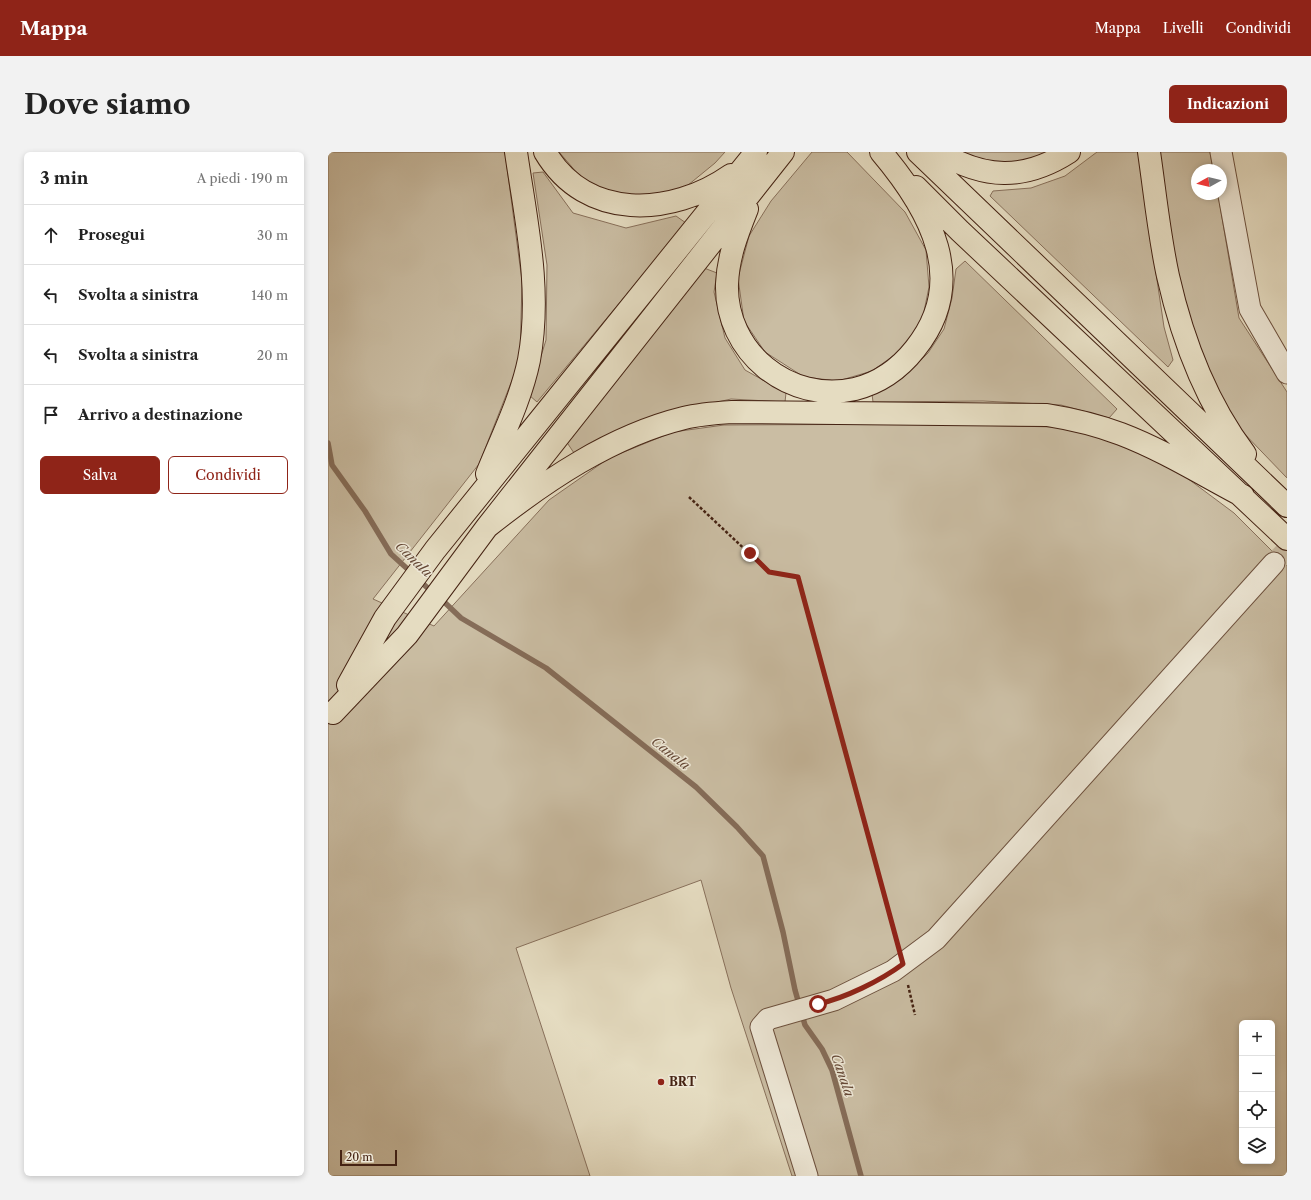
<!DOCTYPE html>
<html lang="it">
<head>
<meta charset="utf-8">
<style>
	body { margin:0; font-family:"Libre Caslon Text",serif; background:#f2f2f2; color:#222 }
	.controls { position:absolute; right:12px; bottom:12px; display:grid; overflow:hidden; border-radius:6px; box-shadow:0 2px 6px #0003 }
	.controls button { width:36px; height:36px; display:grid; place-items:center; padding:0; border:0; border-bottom:1px solid #e0e0e0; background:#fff; color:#222; font:20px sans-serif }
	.compass { position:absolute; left:863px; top:12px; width:36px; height:36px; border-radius:50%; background:#fff; box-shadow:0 2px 6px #0003; rotate:262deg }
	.scale { position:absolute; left:12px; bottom:10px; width:57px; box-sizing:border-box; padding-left:4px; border:2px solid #452313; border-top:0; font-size:11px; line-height:14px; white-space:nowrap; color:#452313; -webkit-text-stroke:3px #eee8d7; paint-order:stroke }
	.stop { position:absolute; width:12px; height:12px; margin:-9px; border:3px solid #8f2418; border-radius:50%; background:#fff }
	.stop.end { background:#8f2418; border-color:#fff; box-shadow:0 1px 4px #0008 }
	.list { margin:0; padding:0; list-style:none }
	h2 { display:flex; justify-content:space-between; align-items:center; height:52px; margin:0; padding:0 16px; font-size:17px }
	h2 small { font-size:13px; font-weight:400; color:#767676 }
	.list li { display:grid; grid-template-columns:26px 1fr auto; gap:12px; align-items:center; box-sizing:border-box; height:60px; padding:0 16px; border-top:1px solid #e0e0e0 }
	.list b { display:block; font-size:15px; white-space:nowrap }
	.list em { font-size:13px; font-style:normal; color:#767676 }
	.actions { display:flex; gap:8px; padding:12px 16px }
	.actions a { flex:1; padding:9px 0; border:1px solid #8f2418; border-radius:6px; text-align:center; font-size:14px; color:#8f2418 }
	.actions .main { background:#8f2418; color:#fff }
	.icon { flex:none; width:22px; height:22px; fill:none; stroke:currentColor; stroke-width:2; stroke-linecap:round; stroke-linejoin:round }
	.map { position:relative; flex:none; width:959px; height:1024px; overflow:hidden; border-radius:6px }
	header { display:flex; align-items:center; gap:24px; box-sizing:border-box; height:56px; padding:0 20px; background:#8f2418; color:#fff }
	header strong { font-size:19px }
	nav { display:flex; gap:22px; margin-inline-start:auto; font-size:14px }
	.intro { display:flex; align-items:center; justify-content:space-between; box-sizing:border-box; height:96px; padding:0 24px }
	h1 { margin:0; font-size:28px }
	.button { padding:10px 18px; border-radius:6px; background:#8f2418; color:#fff; font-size:14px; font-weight:700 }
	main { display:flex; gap:24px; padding:0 24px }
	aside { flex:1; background:#fff; border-radius:6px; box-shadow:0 2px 6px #0003 }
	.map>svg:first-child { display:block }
</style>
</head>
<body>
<header>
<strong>Mappa</strong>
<nav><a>Mappa</a><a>Livelli</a><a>Condividi</a></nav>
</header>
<div class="intro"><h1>Dove siamo</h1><a class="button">Indicazioni</a></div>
<main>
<aside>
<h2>3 min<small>A piedi · 190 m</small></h2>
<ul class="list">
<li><svg class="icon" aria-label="ahead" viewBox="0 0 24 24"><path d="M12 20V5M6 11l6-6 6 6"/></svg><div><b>Prosegui</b></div><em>30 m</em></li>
<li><svg class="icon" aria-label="left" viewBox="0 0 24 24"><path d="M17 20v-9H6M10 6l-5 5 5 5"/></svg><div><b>Svolta a sinistra</b></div><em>140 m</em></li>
<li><svg class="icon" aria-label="left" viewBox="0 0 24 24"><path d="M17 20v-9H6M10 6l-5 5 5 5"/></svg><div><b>Svolta a sinistra</b></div><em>20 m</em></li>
<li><svg class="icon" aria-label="arrive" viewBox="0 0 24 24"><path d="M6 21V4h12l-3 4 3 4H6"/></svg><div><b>Arrivo a destinazione</b></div></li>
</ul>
<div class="actions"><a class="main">Salva</a><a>Condividi</a></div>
</aside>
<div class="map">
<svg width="959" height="1024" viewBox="0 0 959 1024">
	<rect width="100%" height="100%" fill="#e5dcc1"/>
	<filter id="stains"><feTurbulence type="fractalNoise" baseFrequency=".005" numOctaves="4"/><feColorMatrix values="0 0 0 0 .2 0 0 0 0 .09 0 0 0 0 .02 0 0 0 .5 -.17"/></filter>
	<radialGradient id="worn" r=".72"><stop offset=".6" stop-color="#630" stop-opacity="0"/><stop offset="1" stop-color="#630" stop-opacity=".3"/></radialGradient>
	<!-- green -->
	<path fill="#cabda3" stroke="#88705b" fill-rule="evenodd" d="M 0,0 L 177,0 L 194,129 L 192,208 L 151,312 L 45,447 L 106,474 L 221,348 L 281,306 L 345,280 L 396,273 L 601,272 L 727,275 L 795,290 L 855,323 L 906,361 L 959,414 L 959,1024 L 464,1024 L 403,836 L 373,728 L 188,796 L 262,1024 L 0,1024 ZM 914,871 L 944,871 L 944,1009 L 914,1009 Z
		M 231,0 L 397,0 L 387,11 L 354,38 L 316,48 L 276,41 L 250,22 Z
		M 484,0 L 519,0 L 577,60 L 598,98 L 601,135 L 593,174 L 572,199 L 544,219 L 510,229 L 476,225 L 437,200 L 416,169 L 410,126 L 421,84 L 443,49 Z
		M 624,0 L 734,0 L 682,18 Z
		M 769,0 L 810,0 L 836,175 L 845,208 L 840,215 L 662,44 L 665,39 L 703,36 L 737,24 Z
		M 828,0 L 882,0 L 885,18 L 869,18 L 869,42 L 890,42 L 911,166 L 959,240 L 959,326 L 908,273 L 871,212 L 852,149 Z
		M 215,20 L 245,61 L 298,76 L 348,64 L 358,71 L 209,250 L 201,243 L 218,188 L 219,113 L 205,21 Z
		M 637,109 L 789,257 L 781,266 L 733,253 L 655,249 L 545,250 L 544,242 L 576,225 L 600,201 L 616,177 L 624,146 L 628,117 Z
		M 376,116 L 389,121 L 386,140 L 397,186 L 417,218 L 458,241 L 457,250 L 403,247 L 354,258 L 246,301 L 238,289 Z"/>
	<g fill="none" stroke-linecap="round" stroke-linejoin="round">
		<!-- stream -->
		<path stroke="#856c58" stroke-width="5.5" d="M 0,291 L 4,313 L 37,359 L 63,402 L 85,422
			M 91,428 L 105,441
			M 112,446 L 133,466 L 218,516 L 368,635 L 409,675 L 435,704 L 455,780 L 467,838 L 477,873 L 494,897 L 504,918 L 533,1024"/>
		<!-- street-tunnel -->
		<path stroke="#c5b79e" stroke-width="21" stroke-dasharray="21 10" stroke-linecap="butt" d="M 946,411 L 959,398"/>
		<!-- street casing -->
		<g stroke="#6d513e" stroke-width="23">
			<path id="street" d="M 893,0 L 922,157 L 959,221
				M 479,1024 L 433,875 L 440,867 L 506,848 L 565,819 L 608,787 L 946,411"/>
		</g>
		<!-- highway casing -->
		<g stroke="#452313" stroke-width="24">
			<path id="highway" d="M 217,0 C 258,69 343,65 403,23
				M 590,0 L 959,354
				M 611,0 C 656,27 696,29 741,0
				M 821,0 C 827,41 831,83 840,124 C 854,186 878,250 917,302
				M 588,35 L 632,79 L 959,387
				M 419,57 C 409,82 400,105 399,132 C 397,200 461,252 527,237 C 551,231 572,216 587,197 C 642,129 602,58 553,0
				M 159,322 C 174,285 193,247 201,208 C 214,138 198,69 188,0
				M 159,375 C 217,329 283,284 356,266 C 372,262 388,261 404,260 L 719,263 C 744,267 769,273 793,282 C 835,298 875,323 915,344
				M 20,533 L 57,466 L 107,398 L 428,0
				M 5,561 L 79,483 L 159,375 L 455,0"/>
		</g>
		<!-- path -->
		<path stroke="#452313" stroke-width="2.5" stroke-dasharray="3 2" stroke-linecap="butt" d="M 361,345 L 441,420 L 470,425 L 569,791
			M 580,833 L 587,863"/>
		<!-- street -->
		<use href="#street" stroke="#eee8d7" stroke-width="21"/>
		<!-- highway -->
		<use href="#highway" stroke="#e5dcc1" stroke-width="22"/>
	</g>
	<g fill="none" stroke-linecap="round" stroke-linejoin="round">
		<!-- route -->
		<path stroke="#8f2418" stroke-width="5" d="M 422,401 L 441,420 L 470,425 L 575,812 C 552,829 517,846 490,852"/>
	</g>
	<!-- markers -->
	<circle fill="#8f2418" stroke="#eee8d7" stroke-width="1.5" cx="333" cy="930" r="4"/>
	<g text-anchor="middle" stroke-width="3" stroke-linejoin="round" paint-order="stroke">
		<!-- poi labels -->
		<g font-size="12" font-weight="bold" fill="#452313" stroke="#eee8d7" text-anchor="start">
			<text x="341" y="934">BRT</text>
		</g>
		<!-- water labels -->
		<g font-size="13" font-style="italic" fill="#654836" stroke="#eee8d7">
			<text transform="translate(86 407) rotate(44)" y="5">Canala</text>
			<text transform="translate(343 601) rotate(38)" y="5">Canala</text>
			<text transform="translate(515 923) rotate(71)" y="5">Canala</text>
		</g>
	</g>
	<rect width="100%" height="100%" filter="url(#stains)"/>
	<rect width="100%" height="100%" fill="url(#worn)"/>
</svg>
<div class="controls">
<button>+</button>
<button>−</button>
<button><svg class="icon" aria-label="locate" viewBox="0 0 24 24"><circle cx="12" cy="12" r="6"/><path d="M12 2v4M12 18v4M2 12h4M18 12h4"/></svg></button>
<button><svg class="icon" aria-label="layers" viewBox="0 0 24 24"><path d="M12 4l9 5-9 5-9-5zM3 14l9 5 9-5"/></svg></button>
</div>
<svg class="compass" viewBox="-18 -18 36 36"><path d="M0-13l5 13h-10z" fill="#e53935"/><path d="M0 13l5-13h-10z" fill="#767676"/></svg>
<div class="scale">20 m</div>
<div class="stop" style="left:490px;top:852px"></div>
<div class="stop end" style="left:422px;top:401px"></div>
</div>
</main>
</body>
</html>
